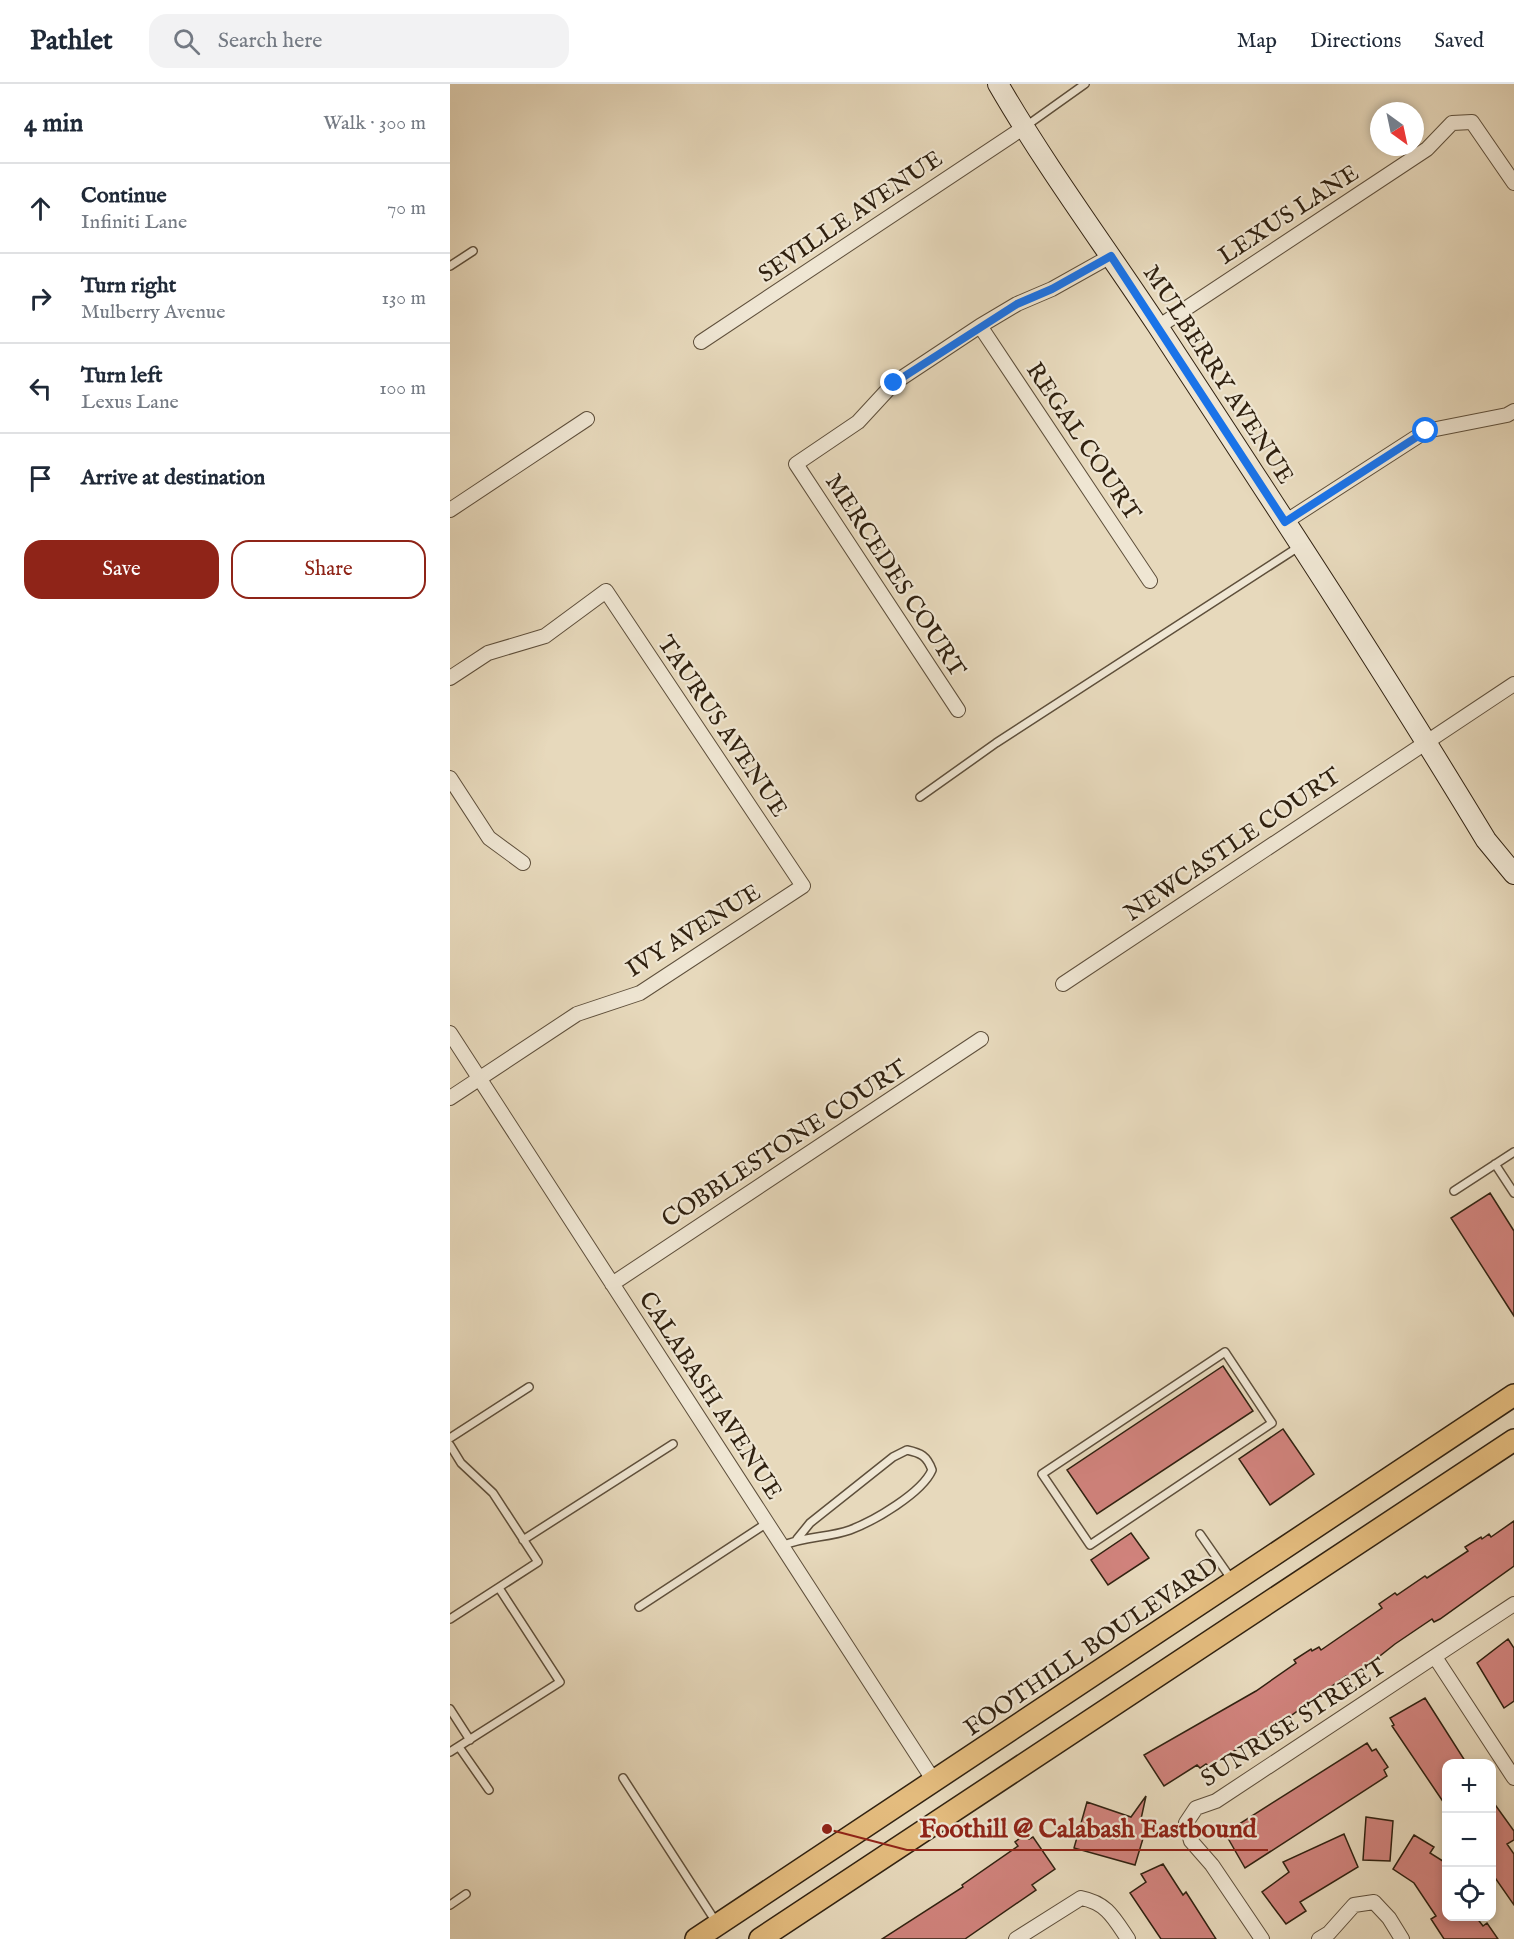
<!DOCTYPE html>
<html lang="en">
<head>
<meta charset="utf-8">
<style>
	body { margin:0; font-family:"IM FELL English",serif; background:#f2f2f3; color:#1f2937 }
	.controls { position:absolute; right:18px; bottom:18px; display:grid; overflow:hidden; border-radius:12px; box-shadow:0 3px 9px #0003 }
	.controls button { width:54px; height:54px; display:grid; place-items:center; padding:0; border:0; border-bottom:2px solid #e0e1e3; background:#fff; color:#1f2937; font:30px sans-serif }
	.compass { position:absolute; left:920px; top:18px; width:54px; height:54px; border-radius:50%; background:#fff; box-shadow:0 3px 9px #0003; rotate:147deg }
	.stop { position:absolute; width:18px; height:18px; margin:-14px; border:4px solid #1a73e8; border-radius:50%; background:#fff }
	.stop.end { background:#1a73e8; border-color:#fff; box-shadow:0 2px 6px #0008 }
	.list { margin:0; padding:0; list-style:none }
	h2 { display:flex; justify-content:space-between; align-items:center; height:78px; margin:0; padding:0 24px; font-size:26px }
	h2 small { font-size:20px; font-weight:400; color:#747a83 }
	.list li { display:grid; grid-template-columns:39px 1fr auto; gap:18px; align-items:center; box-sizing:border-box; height:90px; padding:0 24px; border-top:2px solid #e0e1e3 }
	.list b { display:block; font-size:22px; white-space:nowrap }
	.list p { margin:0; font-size:20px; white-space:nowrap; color:#747a83 }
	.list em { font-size:20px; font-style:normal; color:#747a83 }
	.actions { display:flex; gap:12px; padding:18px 24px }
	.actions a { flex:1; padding:14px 0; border:2px solid #8f2418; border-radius:18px; text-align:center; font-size:21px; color:#8f2418 }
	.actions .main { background:#8f2418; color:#fff }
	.icon { flex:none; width:33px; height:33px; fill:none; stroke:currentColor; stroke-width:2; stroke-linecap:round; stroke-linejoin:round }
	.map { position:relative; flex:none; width:1064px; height:1855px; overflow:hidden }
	header { display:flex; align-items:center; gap:36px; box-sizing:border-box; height:84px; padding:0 30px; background:#fff; border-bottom:2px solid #e0e1e3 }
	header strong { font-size:28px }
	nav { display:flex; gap:33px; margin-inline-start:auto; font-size:21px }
	.search { width:420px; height:54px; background:#f2f2f3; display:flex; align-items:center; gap:15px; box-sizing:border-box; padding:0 21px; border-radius:18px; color:#747a83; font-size:22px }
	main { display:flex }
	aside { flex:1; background:#fff }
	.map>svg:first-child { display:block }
</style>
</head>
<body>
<header>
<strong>Pathlet</strong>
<div class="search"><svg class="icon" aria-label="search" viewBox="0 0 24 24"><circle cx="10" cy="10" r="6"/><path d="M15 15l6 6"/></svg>Search here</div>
<nav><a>Map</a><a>Directions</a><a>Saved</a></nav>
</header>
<main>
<aside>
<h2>4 min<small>Walk · 300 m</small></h2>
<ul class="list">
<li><svg class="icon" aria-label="ahead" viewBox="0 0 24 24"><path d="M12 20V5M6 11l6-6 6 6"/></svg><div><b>Continue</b><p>Infiniti Lane</p></div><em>70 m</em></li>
<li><svg class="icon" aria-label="right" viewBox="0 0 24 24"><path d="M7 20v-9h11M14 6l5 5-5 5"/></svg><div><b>Turn right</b><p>Mulberry Avenue</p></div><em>130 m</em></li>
<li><svg class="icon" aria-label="left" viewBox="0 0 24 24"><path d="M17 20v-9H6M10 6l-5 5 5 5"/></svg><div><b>Turn left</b><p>Lexus Lane</p></div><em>100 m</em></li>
<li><svg class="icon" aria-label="arrive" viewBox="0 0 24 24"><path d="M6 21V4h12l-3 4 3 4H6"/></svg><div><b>Arrive at destination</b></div></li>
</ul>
<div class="actions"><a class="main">Save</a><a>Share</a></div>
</aside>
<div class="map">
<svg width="1064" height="1855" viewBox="0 0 1064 1855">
	<rect width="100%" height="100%" fill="#e7d9bc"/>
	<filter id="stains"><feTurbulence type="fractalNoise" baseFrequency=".00333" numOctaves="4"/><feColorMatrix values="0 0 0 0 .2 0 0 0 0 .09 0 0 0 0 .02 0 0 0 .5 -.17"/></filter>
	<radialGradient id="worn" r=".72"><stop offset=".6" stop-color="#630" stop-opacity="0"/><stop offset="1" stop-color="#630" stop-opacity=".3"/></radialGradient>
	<!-- building -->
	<path fill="#d1837d" stroke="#302110" stroke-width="1.5" d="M 1040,1109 L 1064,1147 L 1064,1232 L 1001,1134 Z
		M 773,1282 L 803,1327 L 647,1430 L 617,1386 Z
		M 833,1345 L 864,1390 L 820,1421 L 789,1375 Z
		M 1064,1437 L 1064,1482 L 990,1535 L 984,1538 L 982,1535 L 945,1560 L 907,1590 L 898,1594 L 896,1592 L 821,1646 L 758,1682 L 756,1680 L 750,1684 L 747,1681 L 714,1702 L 694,1671 L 806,1607 L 846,1579 L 844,1576 L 861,1565 L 862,1567 L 869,1563 L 871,1566 L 932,1524 L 929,1520 L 945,1509 L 947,1511 L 975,1492 L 977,1494 L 1018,1467 L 1015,1463 L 1031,1453 L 1032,1455 L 1039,1450 L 1041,1453 Z
		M 681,1449 L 699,1474 L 658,1501 L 641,1476 Z
		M 1058,1555 L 1064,1564 L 1064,1617 L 1054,1624 L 1027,1579 Z
		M 975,1614 L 1017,1680 L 996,1680 L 996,1722 L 942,1642 L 944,1641 L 940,1634 Z
		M 917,1659 L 922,1667 L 926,1665 L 938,1683 L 934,1686 L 937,1692 L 795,1784 L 775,1749 Z
		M 696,1712 L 691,1735 L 698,1738 L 685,1781 L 624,1764 L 637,1718 L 681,1733 Z
		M 1041,1715 L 1064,1747 L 1064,1756 L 1057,1760 L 1064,1770 L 1064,1821 L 1041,1788 Z
		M 916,1733 L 943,1737 L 940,1777 L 913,1776 Z
		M 575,1750 L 579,1755 L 583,1753 L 605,1785 L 582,1801 L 586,1806 L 515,1855 L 432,1855 L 513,1803 L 512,1801 L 568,1762 L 565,1758 Z
		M 894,1750 L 908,1783 L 850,1818 L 856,1827 L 836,1840 L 812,1808 L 839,1788 L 833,1778 Z
		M 964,1751 L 984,1763 L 980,1769 L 996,1779 L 996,1833 L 1026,1833 L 1033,1842 L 1037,1839 L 1048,1855 L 994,1855 L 981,1835 L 986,1832 L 964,1799 L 943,1785 Z
		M 713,1780 L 733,1811 L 736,1808 L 766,1855 L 711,1855 L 680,1809 L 696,1798 L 691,1790 Z"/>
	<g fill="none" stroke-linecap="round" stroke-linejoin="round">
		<!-- lane casing -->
		<g stroke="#5e4f3b" stroke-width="10">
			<path id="lane" d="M 576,42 L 635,0
				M 0,182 L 23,167
				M 470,713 L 546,659 L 850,462
				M 1045,1080 L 1064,1109
				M 1004,1107 L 1064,1068
				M 775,1268 L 822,1339 L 640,1461 L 592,1390 Z
				M 0,1354 L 79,1303
				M 0,1361 L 11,1379 L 43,1409 L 88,1478 L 0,1535
				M 750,1450 L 782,1496
				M 73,1456 L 223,1360
				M 332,1462 C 354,1452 378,1454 400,1446 C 424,1437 472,1409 482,1386 C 477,1372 471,1369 457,1366 L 443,1373 L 360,1439 L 347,1455
				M 189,1523 L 317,1439
				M 0,1625 L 20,1656
				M 9,1663 L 39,1706
				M 0,1668 L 110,1598 L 49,1504
				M 173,1694 L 266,1838
				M 0,1821 L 16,1810"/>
		</g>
		<!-- street casing -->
		<g stroke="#5e4f3b" stroke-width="16">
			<path id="street" d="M 530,242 L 700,497
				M 708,243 L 977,65 L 1002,39 L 1022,38 L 1064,99
				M 251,258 L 573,44
				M 0,426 L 137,335
				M 835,438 L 976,347 L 1057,331 L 1064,327
				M 0,594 L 38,569 L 95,552 L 156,507 L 353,802 L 190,909 L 127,930 L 0,1014
				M 508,626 L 346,380 L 408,338 L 444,299 L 530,242 L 567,220 L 602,205 L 661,172
				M 0,694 L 39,754 L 73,779
				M 613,900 L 1064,600
				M 0,949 L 484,1697
				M 162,1200 L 531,955
				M 985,1573 L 1064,1694
				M 566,1855 L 631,1814 C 657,1819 664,1834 678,1855
				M 812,1855 L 762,1781 L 741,1757 L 736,1739 L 746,1724 L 766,1717 L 1064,1520
				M 869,1855 L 879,1849 L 904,1821 L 924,1818 L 939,1834 L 952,1855"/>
		</g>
		<!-- secondary casing -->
		<g stroke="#302110" stroke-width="22">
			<path id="secondary" d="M 548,0 C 596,83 654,161 707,241 C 819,412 931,582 1036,756 L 1064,790"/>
		</g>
		<!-- primary casing -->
		<g stroke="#302110" stroke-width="24">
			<path id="primary" d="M 246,1855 L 1064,1311
				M 310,1855 L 1064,1356"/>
		</g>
		<!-- lane -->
		<use href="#lane" stroke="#efe6d3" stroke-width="7"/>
		<!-- street -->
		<use href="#street" stroke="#efe6d3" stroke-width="14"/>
		<!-- secondary -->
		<use href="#secondary" stroke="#efe6d3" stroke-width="20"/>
		<!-- primary -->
		<use href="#primary" stroke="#e4bc7e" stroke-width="21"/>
	</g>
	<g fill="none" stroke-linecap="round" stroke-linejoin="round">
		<!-- route -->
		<path stroke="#1a73e8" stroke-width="8" d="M 444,299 L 567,220 L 602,205 L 661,172 L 835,438 L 976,347"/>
	</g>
	<g text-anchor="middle" stroke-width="4.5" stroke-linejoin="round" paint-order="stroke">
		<!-- street labels -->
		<g font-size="24" fill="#302110" stroke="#efe6d3">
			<text transform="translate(838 130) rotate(-33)" y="8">LEXUS LANE</text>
			<text transform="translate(400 132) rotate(-34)" y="8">SEVILLE AVENUE</text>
			<text transform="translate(769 290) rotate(57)" y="8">MULBERRY AVENUE</text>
			<text transform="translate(634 357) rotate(56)" y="8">REGAL COURT</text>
			<text transform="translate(446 491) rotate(57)" y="8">MERCEDES COURT</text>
			<text transform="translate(273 642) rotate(56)" y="8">TAURUS AVENUE</text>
			<text transform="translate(782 760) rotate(-34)" y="8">NEWCASTLE COURT</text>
			<text transform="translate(243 846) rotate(-32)" y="8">IVY AVENUE</text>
			<text transform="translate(334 1059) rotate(-33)" y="8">COBBLESTONE COURT</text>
			<text transform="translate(261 1311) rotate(57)" y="8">CALABASH AVENUE</text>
			<text transform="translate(641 1562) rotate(-34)" y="8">FOOTHILL BOULEVARD</text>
			<text transform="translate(843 1638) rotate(-33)" y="8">SUNRISE STREET</text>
		</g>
	</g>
	<!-- callouts -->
	<path fill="none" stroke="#8f2418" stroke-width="2" d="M377 1745L457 1766H818"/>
	<circle fill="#8f2418" stroke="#efe6d3" stroke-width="2" cx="377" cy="1745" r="6"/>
	<g font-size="26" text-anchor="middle" font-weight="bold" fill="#8f2418" stroke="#efe6d3" stroke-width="4.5" stroke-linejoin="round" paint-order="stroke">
		<text x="638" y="1753">Foothill @ Calabash Eastbound</text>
	</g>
	<rect width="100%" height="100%" filter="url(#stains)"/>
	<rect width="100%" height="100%" fill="url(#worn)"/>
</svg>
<div class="controls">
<button>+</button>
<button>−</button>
<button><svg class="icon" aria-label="locate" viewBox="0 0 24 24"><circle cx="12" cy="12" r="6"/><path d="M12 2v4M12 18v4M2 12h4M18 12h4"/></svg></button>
</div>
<svg class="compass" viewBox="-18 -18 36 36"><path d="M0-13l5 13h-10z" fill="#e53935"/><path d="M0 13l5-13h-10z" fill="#747a83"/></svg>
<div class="stop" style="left:976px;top:347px"></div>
<div class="stop end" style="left:444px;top:299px"></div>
</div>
</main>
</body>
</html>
